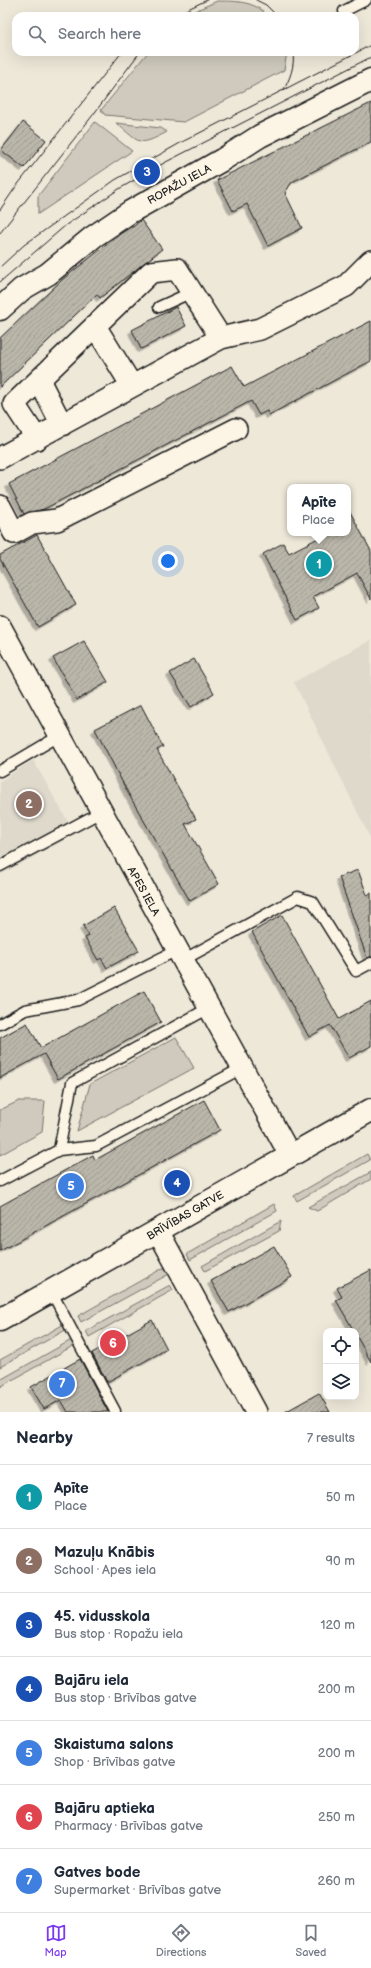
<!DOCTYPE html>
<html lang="en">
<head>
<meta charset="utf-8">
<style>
	body { margin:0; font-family:"Balsamiq Sans",sans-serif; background:#f6f6f7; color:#1f2937 }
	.controls { position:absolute; right:12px; bottom:12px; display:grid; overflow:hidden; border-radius:8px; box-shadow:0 4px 16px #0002 }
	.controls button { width:36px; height:36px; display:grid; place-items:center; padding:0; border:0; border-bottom:1px solid #e0e1e3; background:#fff; color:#1f2937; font:20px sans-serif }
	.you { position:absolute; left:168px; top:561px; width:14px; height:14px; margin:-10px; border:3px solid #fff; border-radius:50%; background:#1a73e8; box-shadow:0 0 0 6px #1a73e833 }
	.badge { display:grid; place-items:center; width:26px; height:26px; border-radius:50%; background:#7c3aed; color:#fff; font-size:13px; font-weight:700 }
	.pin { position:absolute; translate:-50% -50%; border:2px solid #fff; box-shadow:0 1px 4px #0006 }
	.popup { position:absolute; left:287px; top:484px; width:64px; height:52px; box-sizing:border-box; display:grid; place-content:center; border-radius:8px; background:#fff; filter:drop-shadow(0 1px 3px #0005); font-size:13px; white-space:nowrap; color:#747a83 }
	.popup b { font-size:15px; color:#1f2937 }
	.popup::after { content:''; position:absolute; left:50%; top:100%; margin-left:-8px; border:8px solid transparent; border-top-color:#fff }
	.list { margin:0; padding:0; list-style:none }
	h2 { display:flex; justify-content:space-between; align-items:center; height:52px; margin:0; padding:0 16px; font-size:17px }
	h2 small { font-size:13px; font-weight:400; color:#747a83 }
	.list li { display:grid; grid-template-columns:26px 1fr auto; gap:12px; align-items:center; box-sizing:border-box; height:64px; padding:0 16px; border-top:1px solid #e0e1e3 }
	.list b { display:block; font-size:15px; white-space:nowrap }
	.list p { margin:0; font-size:13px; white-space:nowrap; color:#747a83 }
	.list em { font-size:13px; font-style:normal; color:#747a83 }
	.icon { flex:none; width:22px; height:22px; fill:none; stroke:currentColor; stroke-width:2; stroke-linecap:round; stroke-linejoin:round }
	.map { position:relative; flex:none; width:371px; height:1412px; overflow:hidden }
	.search { position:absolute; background:#fff; box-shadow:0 4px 16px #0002; left:12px; right:12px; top:12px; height:44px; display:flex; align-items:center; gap:10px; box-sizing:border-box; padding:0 14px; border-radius:12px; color:#747a83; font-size:15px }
	.sheet { height:500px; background:#fff }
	nav { display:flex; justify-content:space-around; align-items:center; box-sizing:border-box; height:56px; border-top:1px solid #e0e1e3; background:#fff; font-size:11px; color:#747a83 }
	nav a { display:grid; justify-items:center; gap:2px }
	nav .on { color:#7c3aed }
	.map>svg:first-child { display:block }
</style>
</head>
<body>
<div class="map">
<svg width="371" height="1412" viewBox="0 0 371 1412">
	<defs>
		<pattern id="building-hatch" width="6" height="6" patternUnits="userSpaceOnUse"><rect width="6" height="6" fill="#bab6aa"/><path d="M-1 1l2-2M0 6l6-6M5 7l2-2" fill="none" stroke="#9f9c92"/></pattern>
		<filter id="shadow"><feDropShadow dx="-3.5" dy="3.5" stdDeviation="0" flood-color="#0004"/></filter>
	</defs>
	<rect width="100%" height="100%" fill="#eee8d9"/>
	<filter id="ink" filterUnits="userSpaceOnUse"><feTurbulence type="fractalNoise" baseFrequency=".025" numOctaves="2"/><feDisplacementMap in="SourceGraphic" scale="8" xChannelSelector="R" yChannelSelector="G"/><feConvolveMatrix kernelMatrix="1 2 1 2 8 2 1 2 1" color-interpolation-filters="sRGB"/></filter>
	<g filter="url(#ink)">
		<!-- built -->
		<path fill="#ded9cb" d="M 371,640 L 371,840 L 294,682 Z
			M 33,760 L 75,834 L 0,875 L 0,781 Z"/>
		<!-- grass -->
		<path fill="#cfcabd" stroke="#76736c" d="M 217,1 C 236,1 255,1 268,16 L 184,16 Z
			M 148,52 L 287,52 L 284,70 L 184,122 L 105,115 L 101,110 Z
			M 95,122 L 132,151 L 38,214 L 38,196 Z
			M 116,123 L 161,128 L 167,132 C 137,148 141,143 116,123 Z
			M 176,1037 L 194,1068 L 77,1131 L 90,1084 Z
			M 19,1101 L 45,1101 L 42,1132 L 0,1155 L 0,1110 Z
			M 367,1154 L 370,1160 L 297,1201 L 294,1196 Z
			M 371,1172 L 371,1179 L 317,1211 L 308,1207 Z
			M 274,1204 L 277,1211 L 190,1260 L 187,1254 Z
			M 281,1221 L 279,1231 L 205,1271 L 202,1266 Z
			M 163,1268 L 168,1269 L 171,1273 L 81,1322 L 78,1316 Z
			M 170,1285 L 173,1290 L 89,1337 L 86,1331 Z
			M 66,1323 L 69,1328 L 0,1367 L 0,1360 Z
			M 75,1338 L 78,1343 L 0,1387 L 0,1380 Z"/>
		<!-- building -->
		<path fill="url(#building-hatch)" stroke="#1c1c1c" filter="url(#shadow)" d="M 371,103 L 371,142 L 292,182 L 285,193 L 302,228 L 268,246 L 247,204 L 233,211 L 217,180 Z
			M 23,122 L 46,140 L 24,168 L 1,150 Z
			M 141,220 L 162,249 L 100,298 L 97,294 L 0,387 L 0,338 L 63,279 L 120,234 L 131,227 L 133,227 Z
			M 176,307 L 186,326 L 141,349 L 132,330 Z
			M 371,321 L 371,361 L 269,415 L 267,411 L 259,415 L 251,401 L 44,509 L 24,514 L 9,484 L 232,366 L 244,387 Z
			M 348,508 L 371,551 L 371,599 L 357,573 L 313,597 L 319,608 L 297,620 L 263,554 L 283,543 L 289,553 L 328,533 L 348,533 Z
			M 37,535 L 76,605 L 38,627 L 0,559 L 0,555 Z
			M 84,641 L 108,682 L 77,700 L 53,658 Z
			M 194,659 L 214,693 L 191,707 L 170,673 Z
			M 141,705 L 163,747 L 157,750 L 196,819 L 185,824 L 219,884 L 190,901 L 128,793 L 95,729 Z
			M 358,870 L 367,895 L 371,893 L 371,957 L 367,958 L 339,877 Z
			M 114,908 L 139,951 L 107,968 L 101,958 L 98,960 L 85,938 L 89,936 L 83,926 Z
			M 282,915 L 339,1019 L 371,1001 L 371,1046 L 349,1058 L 330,1025 L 309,1037 L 252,932 Z
			M 144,991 L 161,1022 L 58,1079 L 44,1054 L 0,1078 L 0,1038 L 27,1023 L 41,1048 Z
			M 204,1100 L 220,1130 L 0,1251 L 0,1206 L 93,1155 L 95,1160 Z
			M 274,1246 L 292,1277 L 229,1312 L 211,1281 Z
			M 371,1270 L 371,1362 L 356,1335 L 356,1331 L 354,1331 L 336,1300 L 342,1297 L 337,1288 Z
			M 152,1320 L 167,1349 L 107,1382 L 92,1353 Z
			M 80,1359 L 108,1412 L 68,1412 L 61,1400 L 44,1409 L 31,1387 Z
			M 319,1393 L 330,1412 L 285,1412 Z"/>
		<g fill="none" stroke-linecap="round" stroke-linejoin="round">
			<!-- lane casing -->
			<g stroke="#1c1c1c" stroke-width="13">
				<path id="lane" d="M 344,11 L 366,0
					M 159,307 L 192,292
					M 0,771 L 59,736
					M 0,866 L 101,812
					M 183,960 L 298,897 L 313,902 L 356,971 L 371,963
					M 0,1024 L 25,1010 L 78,1000 L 177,950
					M 59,1150 L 72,1083 L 209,1008
					M 0,1181 L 59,1150 L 96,1146 L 242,1068
					M 51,1291 L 115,1411"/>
			</g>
			<!-- street casing -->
			<g stroke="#1c1c1c" stroke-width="24">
				<path id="street" d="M 95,326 L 132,386
					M 39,380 L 62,425
					M 37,439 L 14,404 L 151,272 L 177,269 L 221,338
					M 0,458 L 221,338 L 260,329 L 346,286 L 371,261
					M 0,506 L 14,533 L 32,523 L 57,520 L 236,429
					M 0,626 L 290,1155
					M 158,1231 L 256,1412"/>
			</g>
			<!-- secondary casing -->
			<g stroke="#1c1c1c" stroke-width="25">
				<path id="secondary" d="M 0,309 L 22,289 L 48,274 L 93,237 L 130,212 L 222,160 L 260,136 L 371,80"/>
			</g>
			<!-- highway casing -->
			<g stroke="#1c1c1c" stroke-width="25">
				<path id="highway" d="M 0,1320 L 371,1110"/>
			</g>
			<!-- lane -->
			<use href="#lane" stroke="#fcf5e5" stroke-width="10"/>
			<!-- street -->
			<use href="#street" stroke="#fcf5e5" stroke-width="21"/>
			<!-- secondary -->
			<use href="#secondary" stroke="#fcf5e5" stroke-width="22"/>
			<!-- highway -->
			<use href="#highway" stroke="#fcf5e5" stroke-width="22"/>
			<!-- tram -->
			<path stroke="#1c1c1c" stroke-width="1" d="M 256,0 L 266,5 L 277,16
				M 173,16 L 207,0
				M 283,91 C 290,79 295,66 293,52
				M 0,210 L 15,188 L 122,52
				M 0,233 L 93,115 L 140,52
				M 0,267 L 24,245 L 115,180 L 182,142 L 371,45
				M 0,282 L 66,225 L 119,189 L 164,163 L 371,57"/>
		</g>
	</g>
	<g text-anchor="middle" stroke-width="3" stroke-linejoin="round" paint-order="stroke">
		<!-- street labels -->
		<g font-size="11" fill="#1c1c1c" stroke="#fcf5e5">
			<text transform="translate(179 184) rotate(-29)" y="4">ROPAŽU IELA</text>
			<text transform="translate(144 891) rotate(61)" y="4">APES IELA</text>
			<text transform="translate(185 1215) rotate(-30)" y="4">BRĪVĪBAS GATVE</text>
		</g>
	</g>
</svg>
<div class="controls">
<button><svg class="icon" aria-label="locate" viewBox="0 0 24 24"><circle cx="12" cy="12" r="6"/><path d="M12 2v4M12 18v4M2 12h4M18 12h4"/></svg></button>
<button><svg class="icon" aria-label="layers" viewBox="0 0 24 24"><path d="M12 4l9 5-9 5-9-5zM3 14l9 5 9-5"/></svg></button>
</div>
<div class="you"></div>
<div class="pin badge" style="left:319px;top:564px;background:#0f9aa8">1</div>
<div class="popup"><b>Apīte</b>Place</div>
<div class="pin badge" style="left:29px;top:804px;background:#8d6e63">2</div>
<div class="pin badge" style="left:147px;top:172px;background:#1a4fb4">3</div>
<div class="pin badge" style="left:177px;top:1183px;background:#1a4fb4">4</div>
<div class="pin badge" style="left:71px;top:1186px;background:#3f7fe0">5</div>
<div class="pin badge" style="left:113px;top:1343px;background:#e0444e">6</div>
<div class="pin badge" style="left:62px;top:1384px;background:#3f7fe0">7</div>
<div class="search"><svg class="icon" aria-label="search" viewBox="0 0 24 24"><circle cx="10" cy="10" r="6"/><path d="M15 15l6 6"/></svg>Search here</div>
</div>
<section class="sheet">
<h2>Nearby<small>7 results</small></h2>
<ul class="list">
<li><span class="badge" style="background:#0f9aa8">1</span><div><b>Apīte</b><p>Place</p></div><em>50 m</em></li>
<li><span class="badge" style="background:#8d6e63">2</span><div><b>Mazuļu Knābis</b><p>School · Apes iela</p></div><em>90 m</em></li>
<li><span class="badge" style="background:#1a4fb4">3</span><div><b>45. vidusskola</b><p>Bus stop · Ropažu iela</p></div><em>120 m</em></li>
<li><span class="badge" style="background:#1a4fb4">4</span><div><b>Bajāru iela</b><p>Bus stop · Brīvības gatve</p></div><em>200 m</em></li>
<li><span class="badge" style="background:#3f7fe0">5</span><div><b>Skaistuma salons</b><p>Shop · Brīvības gatve</p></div><em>200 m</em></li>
<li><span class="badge" style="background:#e0444e">6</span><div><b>Bajāru aptieka</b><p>Pharmacy · Brīvības gatve</p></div><em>250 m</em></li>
<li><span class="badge" style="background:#3f7fe0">7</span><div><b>Gatves bode</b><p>Supermarket · Brīvības gatve</p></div><em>260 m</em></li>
</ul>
</section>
<nav>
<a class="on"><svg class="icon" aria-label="map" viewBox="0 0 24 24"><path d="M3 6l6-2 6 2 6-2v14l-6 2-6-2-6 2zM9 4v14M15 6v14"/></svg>Map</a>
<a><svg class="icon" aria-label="directions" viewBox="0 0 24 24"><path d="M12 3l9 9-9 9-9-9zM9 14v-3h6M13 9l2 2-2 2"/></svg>Directions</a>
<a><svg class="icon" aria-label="saved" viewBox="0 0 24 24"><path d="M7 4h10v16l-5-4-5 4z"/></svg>Saved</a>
</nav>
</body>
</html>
